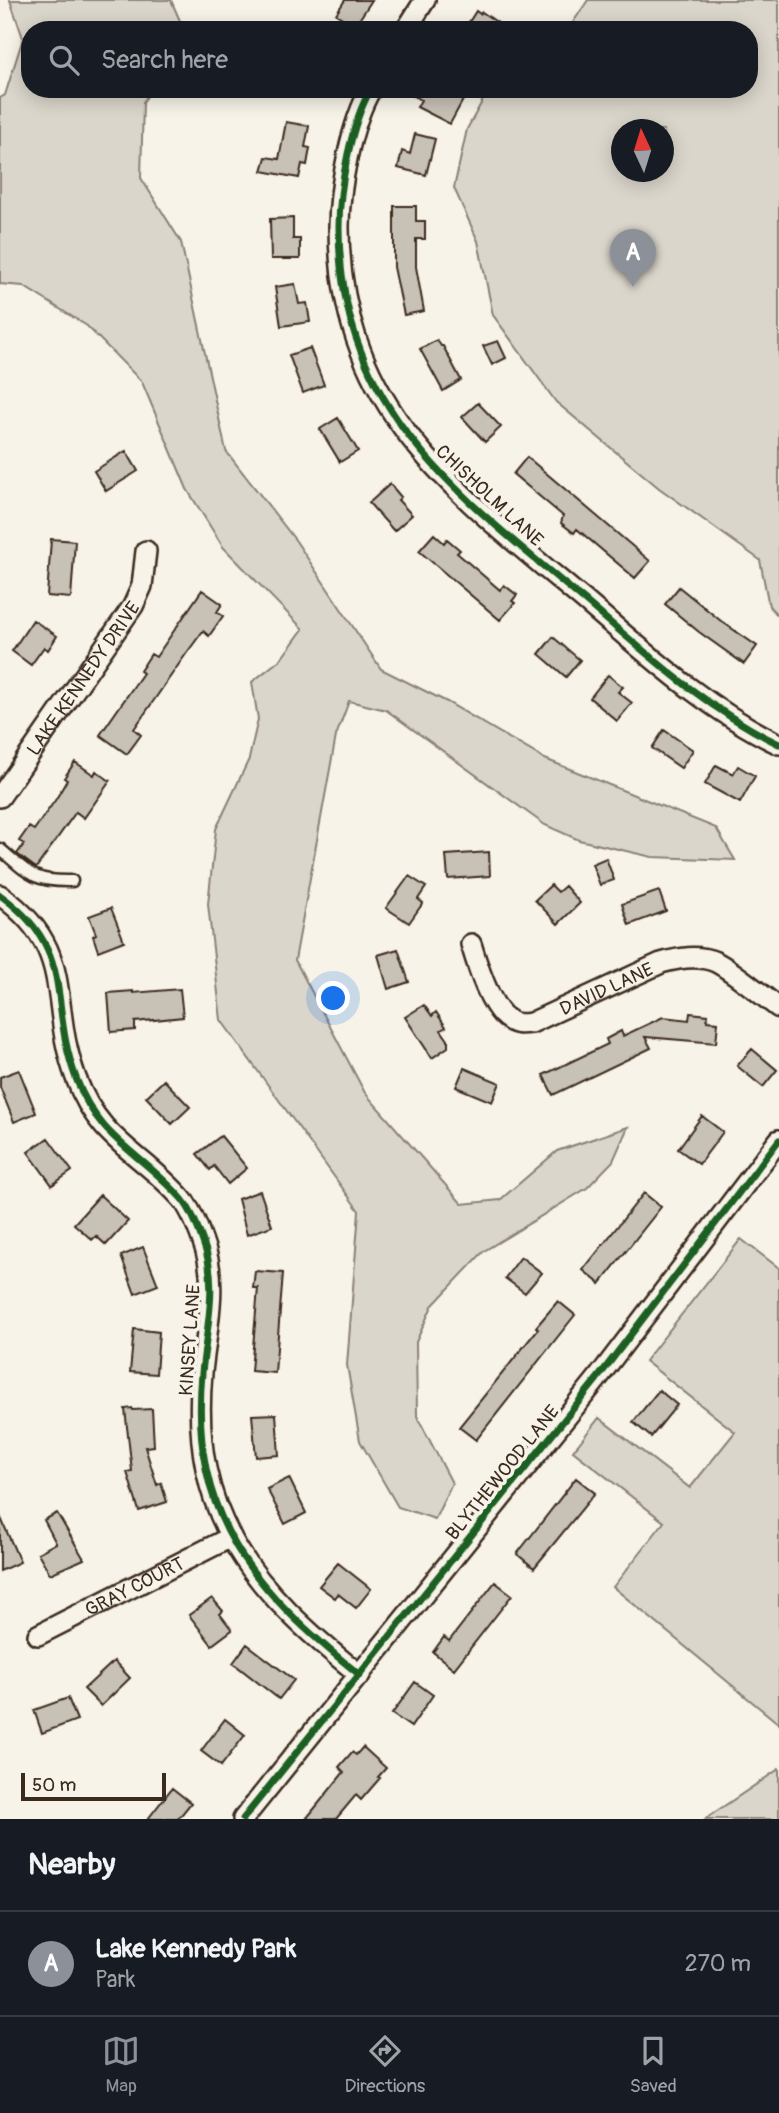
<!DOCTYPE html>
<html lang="en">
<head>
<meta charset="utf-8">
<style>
	body { margin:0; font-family:Pangolin,sans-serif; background:#242831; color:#f1f3f6 }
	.compass { position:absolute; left:611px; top:119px; width:63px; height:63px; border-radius:50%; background:#171b24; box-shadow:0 4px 18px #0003; rotate:356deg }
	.scale { position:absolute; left:21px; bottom:18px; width:145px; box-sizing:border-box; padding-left:7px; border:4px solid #3b2a1e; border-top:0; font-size:19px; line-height:24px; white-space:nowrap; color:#3b2a1e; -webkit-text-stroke:5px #f7f3e8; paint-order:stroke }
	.you { position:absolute; left:334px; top:999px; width:24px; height:24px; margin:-18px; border:5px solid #fff; border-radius:50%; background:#1a73e8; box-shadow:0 0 0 10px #1a73e833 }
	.badge { display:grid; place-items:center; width:46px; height:46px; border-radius:50%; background:#8c9099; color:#fff; font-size:23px; font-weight:700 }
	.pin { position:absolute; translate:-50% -58px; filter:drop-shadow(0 2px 4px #0008) }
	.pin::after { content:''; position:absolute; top:37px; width:24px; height:21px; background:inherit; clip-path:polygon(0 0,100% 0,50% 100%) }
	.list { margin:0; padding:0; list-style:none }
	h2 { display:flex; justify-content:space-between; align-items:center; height:91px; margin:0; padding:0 28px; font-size:30px }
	h2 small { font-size:23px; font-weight:400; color:#9ea1a6 }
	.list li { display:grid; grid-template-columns:46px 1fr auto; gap:21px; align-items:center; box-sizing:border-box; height:105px; padding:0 28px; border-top:2px solid #363941 }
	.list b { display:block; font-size:26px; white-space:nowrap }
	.list p { margin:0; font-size:23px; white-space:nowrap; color:#9ea1a6 }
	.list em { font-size:23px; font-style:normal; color:#9ea1a6 }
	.icon { flex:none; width:38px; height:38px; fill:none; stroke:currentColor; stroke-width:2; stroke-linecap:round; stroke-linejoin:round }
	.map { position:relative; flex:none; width:779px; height:1819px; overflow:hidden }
	.search { position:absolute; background:#171b24; box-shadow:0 4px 18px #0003; left:21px; right:21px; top:21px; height:77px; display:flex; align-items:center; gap:18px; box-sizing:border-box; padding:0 24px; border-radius:28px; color:#9ea1a6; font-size:26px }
	.sheet { height:196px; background:#171b24 }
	nav { display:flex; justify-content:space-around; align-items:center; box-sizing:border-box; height:98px; border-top:2px solid #363941; background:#171b24; font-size:19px; color:#9ea1a6 }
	nav a { display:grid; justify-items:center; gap:4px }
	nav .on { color:#8c9099 }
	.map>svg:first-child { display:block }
</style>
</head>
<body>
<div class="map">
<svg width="779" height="1819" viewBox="0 0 779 1819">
	<rect width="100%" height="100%" fill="#f7f3e8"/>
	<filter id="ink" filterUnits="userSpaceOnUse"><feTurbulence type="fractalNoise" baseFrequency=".0143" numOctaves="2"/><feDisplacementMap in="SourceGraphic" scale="14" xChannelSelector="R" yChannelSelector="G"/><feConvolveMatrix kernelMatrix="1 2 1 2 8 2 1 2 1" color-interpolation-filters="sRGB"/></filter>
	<g filter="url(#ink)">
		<!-- green -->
		<path fill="#dbd6cb" stroke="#8b8074" stroke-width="2" fill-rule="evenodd" d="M 10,0 L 171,0 L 184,30 L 30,30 L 30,89 L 152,89 L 143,102 L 141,178 L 181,242 L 226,451 L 296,541 L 381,669 L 447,702 L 545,759 L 716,828 L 735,860 L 652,857 L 579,840 L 545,825 L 386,710 L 349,701 L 336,736 L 295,960 L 365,1093 L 462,1204 L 500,1200 L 557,1151 L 628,1127 L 613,1161 L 587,1188 L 484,1251 L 432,1306 L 416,1342 L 417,1416 L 452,1483 L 435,1519 L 398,1507 L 360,1441 L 347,1365 L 359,1211 L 221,1020 L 208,904 L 216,829 L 249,759 L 258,719 L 252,682 L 281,659 L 303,629 L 223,547 L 187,489 L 142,382 L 87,326 L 23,286 L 0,284 L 0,98 L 5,95 L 23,38 Z
			M 588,0 L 779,0 L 779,617 L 769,606 L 760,560 L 659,488 L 556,402 L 493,315 L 478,241 L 454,188 L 467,129 L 489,89 L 749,89 L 749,30 L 568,30 ZM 622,130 L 664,130 L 664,172 L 622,172 Z
			M 741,1239 L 779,1268 L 779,1724 L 613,1587 L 664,1522 L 573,1451 L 599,1418 L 690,1488 L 735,1432 L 645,1361 Z
			M 779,1769 L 779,1819 L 705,1819 Z"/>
		<!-- building -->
		<path fill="#c8c1b6" stroke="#3b2a1e" stroke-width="2" d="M 345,0 L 372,0 L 355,26 L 336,14 Z
			M 476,11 L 480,14 L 482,12 L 508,30 L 464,30 Z
			M 401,89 L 469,89 L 450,124 L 417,107 L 421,100 Z
			M 286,122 L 309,126 L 305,147 L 310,148 L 307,165 L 302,164 L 299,178 L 262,171 L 266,157 L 279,159 Z
			M 415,134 L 435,139 L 426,175 L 398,168 L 402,151 L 410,154 Z
			M 394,206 L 416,206 L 416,221 L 425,221 L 425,239 L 416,239 L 416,267 L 424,311 L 404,315 L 394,267 Z
			M 293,218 L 293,239 L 300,239 L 300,259 L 271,259 L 270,219 Z
			M 295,284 L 299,304 L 307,303 L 310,322 L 281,326 L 275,287 Z
			M 437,340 L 441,346 L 443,346 L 461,380 L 443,391 L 420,349 Z
			M 498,341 L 506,358 L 492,365 L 483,346 Z
			M 310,348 L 324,385 L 303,393 L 289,355 Z
			M 478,403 L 501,427 L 485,442 L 462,417 Z
			M 338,418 L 358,451 L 340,462 L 320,429 Z
			M 126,451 L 138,471 L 106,491 L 94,471 Z
			M 527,457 L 650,561 L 635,578 L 577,529 L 574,533 L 561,523 L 563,516 L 513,474 Z
			M 390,484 L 401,497 L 398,500 L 412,515 L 394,531 L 369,503 Z
			M 434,534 L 444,543 L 447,539 L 460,550 L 457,553 L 500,590 L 504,585 L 517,595 L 512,601 L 515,603 L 500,620 L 419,551 Z
			M 51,539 L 75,541 L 71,598 L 47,596 Z
			M 679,587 L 721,621 L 757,646 L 744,664 L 699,632 L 665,604 Z
			M 202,590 L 222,604 L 217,612 L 223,616 L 209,636 L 203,631 L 186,654 L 134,729 L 141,735 L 127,754 L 100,735 L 143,673 L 140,671 L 151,654 L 156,657 Z
			M 33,620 L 57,636 L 48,650 L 44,647 L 31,665 L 12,651 Z
			M 553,637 L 580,660 L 566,677 L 539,654 Z
			M 608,675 L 623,687 L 618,692 L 632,703 L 617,721 L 590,698 Z
			M 664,730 L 693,750 L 681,768 L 652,748 Z
			M 75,762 L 94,775 L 96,771 L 110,781 L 84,818 L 76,812 L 36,868 L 17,854 L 24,844 L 19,841 L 29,827 L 34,830 L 56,799 L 67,780 L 64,778 Z
			M 716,765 L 733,774 L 738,766 L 755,776 L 740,803 L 705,784 Z
			M 489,852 L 490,876 L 448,879 L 446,855 Z
			M 606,858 L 614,880 L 600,885 L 592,864 Z
			M 409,876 L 426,887 L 418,899 L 423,903 L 409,923 L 386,908 Z
			M 551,885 L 558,892 L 565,886 L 580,903 L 558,924 L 535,900 Z
			M 659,891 L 666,911 L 629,925 L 622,904 Z
			M 111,908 L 124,941 L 98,951 L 93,936 L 96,934 L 89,916 Z
			M 398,949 L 409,982 L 388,989 L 378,955 Z
			M 180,989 L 183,1017 L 135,1022 L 135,1030 L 111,1032 L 108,993 L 133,991 L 133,993 Z
			M 424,1005 L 432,1016 L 436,1012 L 446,1027 L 441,1030 L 448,1040 L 448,1047 L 432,1058 L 405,1017 Z
			M 690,1013 L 708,1015 L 707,1021 L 718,1022 L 716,1043 L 645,1037 L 651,1048 L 553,1095 L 543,1075 L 608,1044 L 606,1039 L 621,1031 L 623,1036 L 663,1017 L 689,1020 Z
			M 752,1049 L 777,1070 L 763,1087 L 737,1066 Z
			M 464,1068 L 500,1083 L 492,1102 L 456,1087 Z
			M 19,1070 L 36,1113 L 14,1122 L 0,1087 L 0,1077 Z
			M 164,1080 L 190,1107 L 172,1124 L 146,1097 Z
			M 702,1116 L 723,1132 L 699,1164 L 678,1149 Z
			M 221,1136 L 247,1168 L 228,1184 L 214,1166 L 210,1170 L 197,1154 Z
			M 48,1138 L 72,1171 L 52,1185 L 28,1152 Z
			M 260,1191 L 272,1226 L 247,1235 L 238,1199 Z
			M 644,1193 L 661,1207 L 600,1284 L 583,1270 Z
			M 100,1195 L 128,1221 L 106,1245 L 96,1236 L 92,1240 L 74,1224 Z
			M 143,1247 L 158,1285 L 135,1294 L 121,1256 Z
			M 521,1257 L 542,1273 L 525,1293 L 505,1278 Z
			M 255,1271 L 283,1273 L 275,1373 L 251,1371 L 258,1288 L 253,1288 Z
			M 558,1301 L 575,1315 L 476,1440 L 459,1427 L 538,1329 L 536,1327 Z
			M 134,1329 L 159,1332 L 156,1374 L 130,1372 Z
			M 659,1390 L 677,1405 L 651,1437 L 633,1422 Z
			M 132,1408 L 133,1410 L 152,1409 L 154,1446 L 145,1447 L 157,1485 L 161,1483 L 167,1502 L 139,1511 L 127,1472 L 132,1471 L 125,1409 Z
			M 276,1414 L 279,1455 L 256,1457 L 252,1415 Z
			M 289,1478 L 306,1513 L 285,1524 L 267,1489 Z
			M 576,1478 L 595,1493 L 534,1568 L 517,1554 Z
			M 57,1513 L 84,1559 L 50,1574 L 38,1553 L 56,1543 L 44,1520 Z
			M 0,1516 L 20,1562 L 0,1571 Z
			M 338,1563 L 371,1589 L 356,1608 L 338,1594 L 335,1598 L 319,1586 Z
			M 495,1582 L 512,1595 L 454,1669 L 433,1652 L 444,1637 L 449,1641 Z
			M 212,1598 L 223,1611 L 220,1614 L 232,1630 L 212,1645 L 189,1615 Z
			M 247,1644 L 294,1680 L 279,1699 L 233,1663 Z
			M 114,1661 L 130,1678 L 101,1706 L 84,1689 Z
			M 415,1682 L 433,1695 L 411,1727 L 392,1714 Z
			M 68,1698 L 77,1720 L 42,1733 L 34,1710 Z
			M 225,1719 L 245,1735 L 221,1766 L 201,1751 Z
			M 363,1747 L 386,1768 L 378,1777 L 380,1778 L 361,1800 L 356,1795 L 336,1819 L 306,1819 L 344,1772 L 339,1767 L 352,1752 L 356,1755 Z
			M 172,1788 L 191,1803 L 178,1819 L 148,1819 Z"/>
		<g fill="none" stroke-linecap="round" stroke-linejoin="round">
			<!-- lane casing -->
			<g stroke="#3b2a1e" stroke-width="15">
				<path id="lane" d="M 0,849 C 28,873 33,882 72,881"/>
			</g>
			<!-- street casing -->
			<g stroke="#3b2a1e" stroke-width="24">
				<g id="street">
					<path d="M 406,30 L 425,0"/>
					<path d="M 371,89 C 351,122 339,189 339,227 C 339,410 457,493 584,600 C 645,652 706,709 779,744"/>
					<path id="s1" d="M 0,797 L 133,606 L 142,586 L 146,551"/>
					<path d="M 0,895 C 78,951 47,1001 76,1078 C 99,1141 142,1153 182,1199 C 192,1211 198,1228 203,1242 C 219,1284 206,1330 202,1373 C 189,1518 253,1589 360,1675"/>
					<path id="s2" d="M 471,944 C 477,964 490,1009 509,1020 C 516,1025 523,1024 531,1023 L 661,963 C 678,958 698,954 716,962 C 732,970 763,996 779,1008"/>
					<path id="s3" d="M 38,1635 L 231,1537"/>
					<path d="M 243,1819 L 597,1379 L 779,1140"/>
				</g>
			</g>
			<!-- lane -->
			<use href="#lane" stroke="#f7f3e8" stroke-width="10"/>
			<!-- street -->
			<use href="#street" stroke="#f7f3e8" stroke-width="19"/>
			<!-- cycleway casing -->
			<g stroke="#f7f3e8" stroke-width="11">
				<path id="cycleway" d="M 371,89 C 351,122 339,189 339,227 C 339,410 457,493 584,600 C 645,652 706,709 779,744
					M 0,895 C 78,951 47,1001 76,1078 C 99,1141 142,1153 182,1199 C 192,1211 198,1228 203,1242 C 219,1284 206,1330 202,1373 C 189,1518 253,1589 360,1675
					M 243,1819 L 597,1379 L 779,1140"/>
			</g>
			<!-- cycleway -->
			<use href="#cycleway" stroke="#1b5e20" stroke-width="7"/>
		</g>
	</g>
	<g text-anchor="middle" stroke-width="7" stroke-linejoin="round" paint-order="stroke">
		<!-- street labels -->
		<g font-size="19" fill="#3b2a1e" stroke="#f7f3e8">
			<text transform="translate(490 495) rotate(43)" y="7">CHISHOLM LANE</text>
			<text dy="7" stroke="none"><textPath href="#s1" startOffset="145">LAKE KENNEDY DRIVE</textPath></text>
			<text dy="7" stroke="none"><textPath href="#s2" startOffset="192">DAVID LANE</textPath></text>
			<text transform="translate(189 1340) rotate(-86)" y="7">KINSEY LANE</text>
			<text transform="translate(502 1472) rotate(-51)" y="7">BLYTHEWOOD LANE</text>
			<text dy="7" stroke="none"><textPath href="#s3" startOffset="108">GRAY COURT</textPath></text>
		</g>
	</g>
</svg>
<svg class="compass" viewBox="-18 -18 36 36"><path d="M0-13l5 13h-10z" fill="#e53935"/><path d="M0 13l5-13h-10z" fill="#9ea1a6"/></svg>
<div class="scale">50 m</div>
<div class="you"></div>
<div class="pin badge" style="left:633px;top:287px">A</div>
<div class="search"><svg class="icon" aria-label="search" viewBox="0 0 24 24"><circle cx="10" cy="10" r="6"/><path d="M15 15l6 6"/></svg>Search here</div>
</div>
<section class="sheet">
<h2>Nearby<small></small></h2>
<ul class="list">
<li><span class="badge">A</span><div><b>Lake Kennedy Park</b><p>Park</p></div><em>270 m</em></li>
</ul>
</section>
<nav>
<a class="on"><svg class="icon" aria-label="map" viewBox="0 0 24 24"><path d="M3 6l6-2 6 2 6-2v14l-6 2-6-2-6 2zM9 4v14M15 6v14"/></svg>Map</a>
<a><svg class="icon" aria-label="directions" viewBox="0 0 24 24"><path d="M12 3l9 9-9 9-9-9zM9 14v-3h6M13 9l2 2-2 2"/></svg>Directions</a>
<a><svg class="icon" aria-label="saved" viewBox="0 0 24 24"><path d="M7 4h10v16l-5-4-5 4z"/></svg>Saved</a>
</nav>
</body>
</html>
